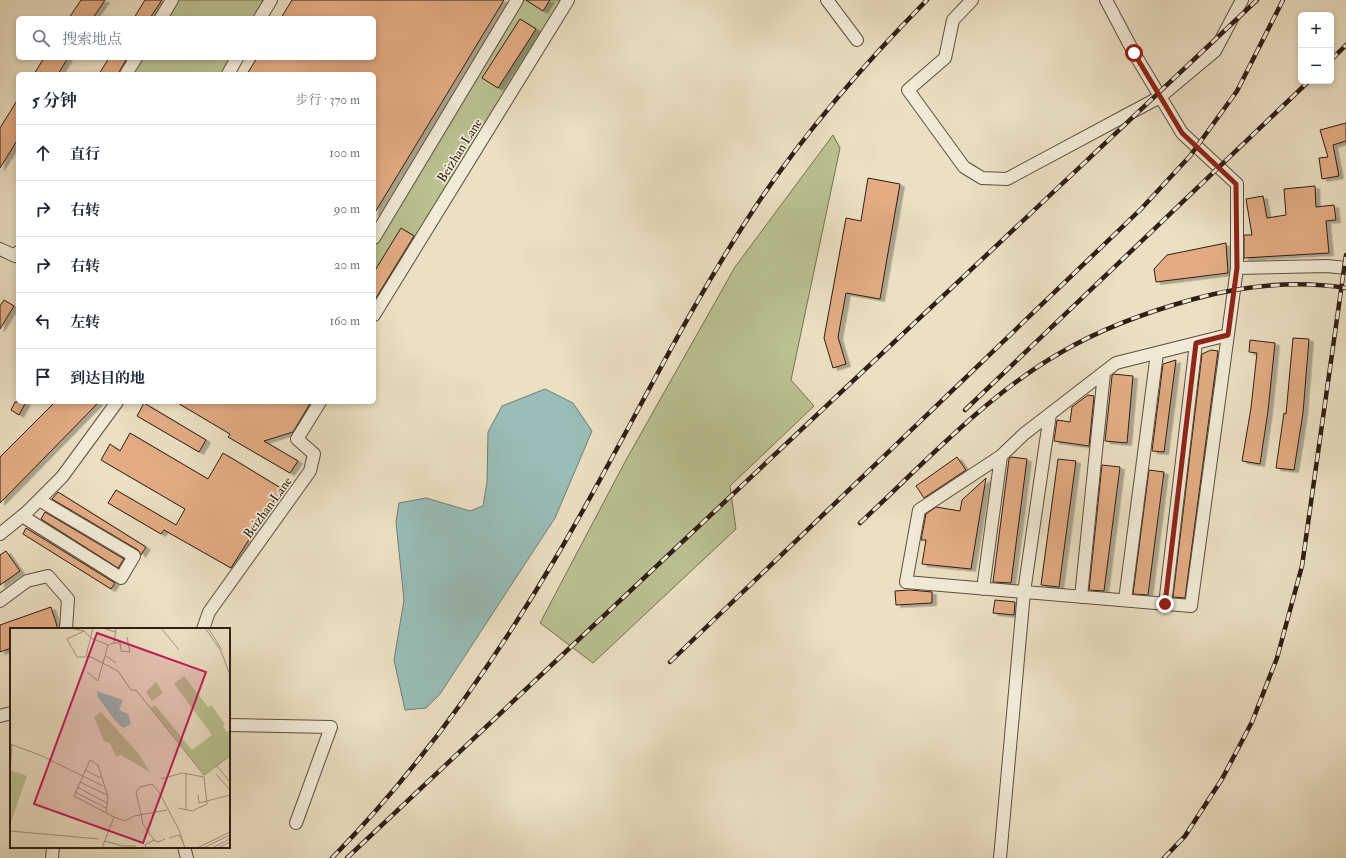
<!DOCTYPE html>
<html lang="zh">
<head>
<meta charset="utf-8">
<style>
	body { margin:0; font-family:"IM FELL Double Pica","Noto Serif SC",serif; background:#f6f6f7; color:#1f2937 }
	.controls { position:absolute; right:12px; top:12px; display:grid; overflow:hidden; border-radius:6px; box-shadow:0 2px 6px #0003 }
	.controls button { width:36px; height:36px; display:grid; place-items:center; padding:0; border:0; border-bottom:1px solid #e0e1e3; background:#fff; color:#1f2937; font:20px sans-serif }
	.stop { position:absolute; width:12px; height:12px; margin:-9px; border:3px solid #8f2418; border-radius:50%; background:#fff }
	.stop.end { background:#8f2418; border-color:#fff; box-shadow:0 1px 4px #0008 }
	.list { margin:0; padding:0; list-style:none }
	h2 { display:flex; justify-content:space-between; align-items:center; height:52px; margin:0; padding:0 16px; font-size:17px }
	h2 small { font-size:13px; font-weight:400; color:#747a83 }
	.list li { display:grid; grid-template-columns:26px 1fr auto; gap:12px; align-items:center; box-sizing:border-box; height:56px; padding:0 16px; border-top:1px solid #e0e1e3 }
	.list b { display:block; font-size:15px; white-space:nowrap }
	.list em { font-size:13px; font-style:normal; color:#747a83 }
	.icon { flex:none; width:22px; height:22px; fill:none; stroke:currentColor; stroke-width:2; stroke-linecap:round; stroke-linejoin:round }
	.map { position:relative; flex:none; width:1346px; height:858px; overflow:hidden }
	.search { position:absolute; background:#fff; box-shadow:0 2px 6px #0003; left:16px; top:16px; width:360px; height:44px; display:flex; align-items:center; gap:10px; box-sizing:border-box; padding:0 14px; border-radius:6px; color:#747a83; font-size:15px }
	.panel { position:absolute; background:#fff; box-shadow:0 2px 6px #0003; left:16px; top:72px; width:360px; height:332px; border-radius:6px }
	.map>svg:first-child { display:block }
</style>
</head>
<body>
<div class="map">
<svg width="1346" height="858" viewBox="0 0 1346 858">
	<defs>
		<filter id="shadow"><feDropShadow dx="4.5" dy="2.5" stdDeviation="0" flood-color="#0004"/></filter>
	</defs>
	<rect width="100%" height="100%" fill="#ebe0c3"/>
	<filter id="stains"><feTurbulence type="fractalNoise" baseFrequency=".005" numOctaves="4"/><feColorMatrix values="0 0 0 0 .2 0 0 0 0 .09 0 0 0 0 .02 0 0 0 .5 -.17"/></filter>
	<radialGradient id="worn" r=".72"><stop offset=".6" stop-color="#630" stop-opacity="0"/><stop offset="1" stop-color="#630" stop-opacity=".3"/></radialGradient>
	<!-- green -->
	<path fill="#bbc191" stroke="#757052" d="M 172,0 L 271,0 L 260,18 L 161,18 Z
		M 517,0 L 568,0 L 389,290 L 374,282 L 374,238 Z
		M 136,58 L 237,58 L 228,74 L 126,74 Z
		M 833,135 L 840,148 L 791,380 L 814,406 L 730,486 L 736,529 L 593,663 L 540,623 L 626,460 L 735,267 Z"/>
	<!-- water -->
	<path fill="#99bdb8" stroke="#6f7d76" d="M 545,389 L 573,403 L 592,431 L 555,518 L 440,694 L 426,708 L 405,710 L 394,660 L 404,600 L 396,522 L 399,503 L 426,498 L 470,511 L 483,506 L 487,482 L 488,432 L 502,406 Z"/>
	<!-- building -->
	<path fill="#e3ac84" stroke="#2f1e13" filter="url(#shadow)" d="M 81,0 L 105,0 L 93,18 L 69,18 Z
		M 145,0 L 162,0 L 150,18 L 134,18 Z
		M 292,0 L 504,0 L 374,214 L 374,74 L 247,74 L 257,58 L 374,58 L 374,18 L 281,18 Z
		M 526,0 L 550,0 L 543,11 Z
		M 520,19 L 536,29 L 498,88 L 482,78 Z
		M 44,58 L 68,58 L 58,74 L 34,74 Z
		M 109,58 L 127,58 L 118,74 L 99,74 Z
		M 18,99 L 18,139 L 0,168 L 0,128 Z
		M 1346,123 L 1346,141 L 1333,145 L 1339,176 L 1322,179 L 1319,158 L 1328,157 L 1320,130 Z
		M 868,178 L 900,184 L 880,299 L 846,293 L 838,337 L 846,364 L 833,368 L 824,338 L 846,218 L 861,221 Z
		M 1315,186 L 1316,207 L 1334,205 L 1336,220 L 1326,221 L 1329,253 L 1244,258 L 1244,235 L 1252,235 L 1246,199 L 1263,196 L 1267,218 L 1286,215 L 1284,189 Z
		M 401,228 L 414,236 L 374,301 L 374,272 Z
		M 1226,243 L 1228,273 L 1156,282 L 1154,269 L 1167,255 Z
		M 4,300 L 14,306 L 0,329 L 0,306 Z
		M 1293,338 L 1309,339 L 1303,413 L 1294,470 L 1276,468 L 1284,413 L 1286,414 Z
		M 1250,340 L 1275,343 L 1268,411 L 1260,464 L 1242,461 L 1251,408 L 1257,353 L 1249,352 Z
		M 1211,350 L 1218,351 L 1185,598 L 1173,597 L 1202,354 Z
		M 1176,360 L 1164,452 L 1152,451 L 1163,364 Z
		M 1113,374 L 1133,376 L 1127,443 L 1105,441 L 1112,376 Z
		M 1088,395 L 1094,396 L 1089,446 L 1054,441 L 1057,420 L 1070,422 L 1072,407 Z
		M 15,402 L 26,402 L 19,415 L 11,410 Z
		M 55,402 L 99,402 L 0,503 L 0,457 Z
		M 176,402 L 311,402 L 293,432 L 264,441 L 298,461 L 290,473 L 228,437 L 230,434 Z
		M 144,403 L 206,440 L 199,452 L 137,416 Z
		M 130,433 L 208,479 L 223,453 L 284,490 L 277,502 L 274,500 L 231,568 L 164,530 L 161,534 L 108,503 L 116,490 L 176,525 L 185,509 L 101,460 L 110,444 L 120,451 Z
		M 957,457 L 966,470 L 924,498 L 916,486 Z
		M 1011,457 L 1027,459 L 1011,583 L 993,582 L 1009,459 Z
		M 1058,459 L 1076,461 L 1059,587 L 1041,585 Z
		M 1102,465 L 1120,467 L 1104,591 L 1089,590 Z
		M 1149,470 L 1164,472 L 1148,595 L 1133,594 Z
		M 986,478 L 971,569 L 922,564 L 926,540 L 921,540 L 926,514 L 936,507 L 960,511 L 962,500 Z
		M 58,492 L 146,547 L 141,555 L 138,550 L 52,499 Z
		M 45,512 L 124,559 L 118,568 L 41,519 Z
		M 26,528 L 115,583 L 111,589 L 23,534 Z
		M 6,551 L 20,571 L 0,585 L 0,555 Z
		M 910,590 L 932,592 L 932,603 L 896,605 L 895,591 Z
		M 995,600 L 1015,602 L 1014,615 L 993,613 Z
		M 51,607 L 58,629 L 11,629 L 11,648 L 0,652 L 0,625 Z"/>
	<g fill="none" stroke-linecap="round" stroke-linejoin="round">
		<!-- minor casing -->
		<g stroke="#5e4e3f" stroke-width="14">
			<path id="minor" d="M 827,0 L 857,40
				M 972,0 L 953,20 L 945,58 L 908,90 L 964,167 L 982,178 L 1007,179 L 1160,97 L 1215,51 L 1242,0
				M 1106,0 L 1134,53 L 1182,133 L 1237,184 L 1237,268 L 1327,266 L 1346,268
				M 161,18 L 172,0
				M 260,18 L 271,0
				M 126,74 L 136,58
				M 228,74 L 237,58
				M 374,238 L 517,0
				M 0,249 L 15,256 L 18,252
				M 374,315 L 568,0
				M 1228,335 L 1116,363 L 1024,434 L 1001,456 L 919,510 L 906,582 L 1191,606 L 1237,268
				M 22,516 L 121,578 L 134,556 L 39,500
				M 0,534 L 27,512 L 62,477 L 117,402
				M 983,589 L 1001,456
				M 1081,597 L 1104,373
				M 1125,600 L 1157,353
				M 0,601 L 27,581 L 48,576 L 68,599 L 66,629
				M 1165,604 L 1196,343
				M 203,629 L 209,612 L 310,471 L 314,454 L 297,439 L 320,402
				M 0,716 L 11,713
				M 229,725 L 331,727 L 296,823
				M 184,847 L 187,858
				M 52,858 L 53,847
				M 1000,858 L 1024,592 L 1050,414"/>
		</g>
		<!-- minor -->
		<use href="#minor" stroke="#f2ebd8" stroke-width="12"/>
		<!-- rail casing -->
		<g stroke="#2f1e13" stroke-width="4.5">
			<path id="rail" d="M 1331,60 L 1346,45
				M 965,410 L 1309,81
				M 860,523 C 921,466 988,394 1060,353 C 1102,328 1147,312 1194,299 C 1242,286 1296,280 1346,288
				M 670,662 L 1141,209 L 1190,156 L 1237,91 L 1283,0
				M 332,858 C 419,769 492,666 555,559 C 624,443 681,319 756,206 C 805,132 865,63 927,0
				M 347,858 L 1257,0
				M 1164,858 L 1185,836 L 1222,779 L 1252,722 L 1277,658 L 1302,566 L 1346,255"/>
		</g>
		<!-- rail -->
		<use href="#rail" stroke="#f2ebd8" stroke-width="3" stroke-dasharray="9" stroke-linecap="butt"/>
	</g>
	<g fill="none" stroke-linecap="round" stroke-linejoin="round">
		<!-- route -->
		<path stroke="#8f2418" stroke-width="5" d="M 1134,53 L 1182,133 L 1236,184 L 1237,268 L 1228,335 L 1196,343 L 1165,604"/>
	</g>
	<g text-anchor="middle" stroke-width="3.5" stroke-linejoin="round" paint-order="stroke">
		<!-- street labels -->
		<g font-size="13" fill="#2f1e13" stroke="#f2ebd8">
			<text transform="translate(459 150) rotate(-58)" y="5">Beizhan Lane</text>
			<text transform="translate(267 507) rotate(-54)" y="5">Beizhan Lane</text>
		</g>
	</g>
	<!-- overview -->
	<g transform="translate(10 628)">
		<rect width="220" height="220" fill="#ebe0c3"/>
		<path d="M 174,48 L 198,79 L 201,77 L 215,96 L 213,98 L 217,104 L 220,102 L 220,128 L 194,147 L 141,80 L 145,77 L 182,122 L 202,107 L 164,56 ZM 146,54 L 153,65 L 142,73 L 136,64 ZM 91,84 L 128,125 L 140,144 L 111,127 L 106,129 L 100,115 L 94,113 L 84,89 ZM 0,142 L 17,148 L 0,197 Z" fill="#bbc191"/>
		<path d="M 87,63 L 113,72 L 109,82 L 118,86 L 121,96 L 113,100 L 104,91 L 87,68 Z" fill="#99bdb8"/>
		<path fill="none" stroke="#a0927d" stroke-width="1" d="M 60,0 L 74,3 L 57,11 L 67,29 L 81,29 L 108,43 L 121,62 L 126,62 L 194,147 L 220,128M 93,0 L 105,4M 151,0 L 169,22M 195,0 L 211,23 L 220,47M 198,0 L 212,22M 74,3 L 81,10 L 98,17 L 88,53 L 77,44M 104,15 L 110,15 L 111,23 L 120,24 L 117,9M 98,17 L 104,15 L 106,0M 76,28 L 83,0M 96,28 L 106,35M 0,116 L 30,127 L 93,158M 207,138 L 220,154M 75,142 L 91,150M 0,146 L 2,116M 206,146 L 220,162M 151,151 L 172,145 L 194,149 L 197,176 L 182,183 L 168,180M 70,154 L 97,167M 67,159 L 97,175M 65,164 L 96,180M 188,167 L 189,175 L 220,167M 176,182 L 176,146M 96,185 L 98,169 L 88,137 L 80,132 L 64,168 L 104,189M 0,203 L 89,211M 159,210 L 169,207 L 173,214M 155,211 L 148,214 L 144,212 L 133,196 L 126,164 L 130,159 L 142,156 L 149,164 L 169,202 L 175,220M 95,213 L 112,218 L 126,218M 92,220 L 104,189 L 115,193 L 124,188 L 157,182M 136,220 L 135,217 L 144,212M 187,220 L 220,204M 193,220 L 220,207M 202,220 L 220,211M 208,220 L 220,214"/>
		<path fill="#c2185b" fill-opacity="0.15" stroke="#c2185b" stroke-width="2" d="M 87,5 L 196,44 L 133,215 L 24,176 Z"/>
		<rect width="220" height="220" fill="none" stroke="#2f1e13" stroke-width="2"/>
	</g>
	<rect width="100%" height="100%" filter="url(#stains)"/>
	<rect width="100%" height="100%" fill="url(#worn)"/>
</svg>
<div class="controls">
<button>+</button>
<button>−</button>
</div>
<div class="stop" style="left:1134px;top:53px"></div>
<div class="stop end" style="left:1165px;top:604px"></div>
<div class="search"><svg class="icon" aria-label="search" viewBox="0 0 24 24"><circle cx="10" cy="10" r="6"/><path d="M15 15l6 6"/></svg>搜索地点</div>
<section class="panel">
<h2>5 分钟<small>步行 · 370 m</small></h2>
<ul class="list">
<li><svg class="icon" aria-label="ahead" viewBox="0 0 24 24"><path d="M12 20V5M6 11l6-6 6 6"/></svg><div><b>直行</b></div><em>100 m</em></li>
<li><svg class="icon" aria-label="right" viewBox="0 0 24 24"><path d="M7 20v-9h11M14 6l5 5-5 5"/></svg><div><b>右转</b></div><em>90 m</em></li>
<li><svg class="icon" aria-label="right" viewBox="0 0 24 24"><path d="M7 20v-9h11M14 6l5 5-5 5"/></svg><div><b>右转</b></div><em>20 m</em></li>
<li><svg class="icon" aria-label="left" viewBox="0 0 24 24"><path d="M17 20v-9H6M10 6l-5 5 5 5"/></svg><div><b>左转</b></div><em>160 m</em></li>
<li><svg class="icon" aria-label="arrive" viewBox="0 0 24 24"><path d="M6 21V4h12l-3 4 3 4H6"/></svg><div><b>到达目的地</b></div></li>
</ul>
</section>
</div>
</body>
</html>
